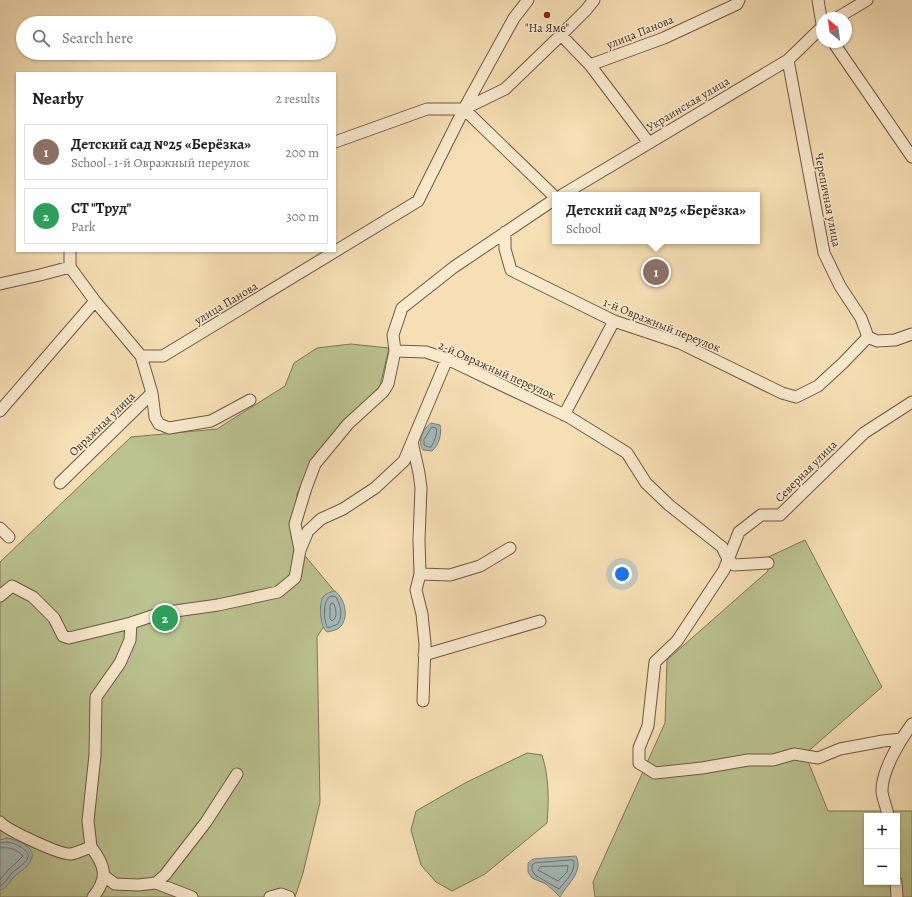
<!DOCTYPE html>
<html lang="en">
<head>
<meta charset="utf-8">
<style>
	body { margin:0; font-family:Alegreya,serif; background:#f2f2f2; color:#202124 }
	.controls { position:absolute; right:12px; bottom:12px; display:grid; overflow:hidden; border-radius:0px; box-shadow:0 1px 3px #0004 }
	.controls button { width:36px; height:36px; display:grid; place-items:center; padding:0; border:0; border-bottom:1px solid #e0e0e0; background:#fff; color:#202124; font:20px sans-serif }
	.compass { position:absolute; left:816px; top:12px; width:36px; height:36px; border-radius:50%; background:#fff; box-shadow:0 1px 3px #0004; rotate:331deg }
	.you { position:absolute; left:622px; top:574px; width:14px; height:14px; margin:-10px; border:3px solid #fff; border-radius:50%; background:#1a73e8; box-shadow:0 0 0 6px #1a73e833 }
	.badge { display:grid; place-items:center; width:26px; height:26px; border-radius:50%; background:#db2777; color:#fff; font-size:13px; font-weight:700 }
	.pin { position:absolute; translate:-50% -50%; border:2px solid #fff; box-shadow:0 1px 4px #0006 }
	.popup { position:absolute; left:552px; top:192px; width:208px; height:52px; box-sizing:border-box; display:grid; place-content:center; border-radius:0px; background:#fff; filter:drop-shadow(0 1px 3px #0005); font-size:13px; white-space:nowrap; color:#757577 }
	.popup b { font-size:15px; color:#202124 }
	.popup::after { content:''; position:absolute; left:50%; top:100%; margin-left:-8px; border:8px solid transparent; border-top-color:#fff }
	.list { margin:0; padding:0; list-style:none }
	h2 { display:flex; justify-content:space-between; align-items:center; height:52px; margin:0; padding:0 16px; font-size:17px }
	h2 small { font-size:13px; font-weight:400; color:#757577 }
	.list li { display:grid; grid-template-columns:26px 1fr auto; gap:12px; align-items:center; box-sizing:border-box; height:56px; margin:0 8px 8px; padding:0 8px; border:1px solid #e0e0e0; border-radius:0px }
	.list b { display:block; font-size:15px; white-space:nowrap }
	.list p { margin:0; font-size:13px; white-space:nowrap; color:#757577 }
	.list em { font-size:13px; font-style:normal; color:#757577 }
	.icon { flex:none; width:22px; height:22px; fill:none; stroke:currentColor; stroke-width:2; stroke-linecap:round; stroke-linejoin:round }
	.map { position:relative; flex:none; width:912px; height:897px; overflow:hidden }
	.search { position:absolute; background:#fff; box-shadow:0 1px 3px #0004; left:16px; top:16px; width:320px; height:44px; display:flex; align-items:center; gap:10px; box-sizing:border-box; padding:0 14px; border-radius:22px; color:#757577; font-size:15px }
	.panel { position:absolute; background:#fff; box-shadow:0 1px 3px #0004; left:16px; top:72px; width:320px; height:180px; border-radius:0px }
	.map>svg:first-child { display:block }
</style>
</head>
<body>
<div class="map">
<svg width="912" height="897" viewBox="0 0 912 897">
	<rect width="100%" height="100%" fill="#f6dfb4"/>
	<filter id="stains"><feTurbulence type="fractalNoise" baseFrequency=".005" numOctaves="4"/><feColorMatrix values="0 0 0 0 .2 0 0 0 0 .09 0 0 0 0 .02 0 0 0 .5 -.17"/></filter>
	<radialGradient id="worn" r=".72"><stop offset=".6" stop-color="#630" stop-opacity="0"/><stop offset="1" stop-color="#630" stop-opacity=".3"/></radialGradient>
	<!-- green -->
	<path fill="#bac28f" stroke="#7e7658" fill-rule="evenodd" d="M 351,344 L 389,348 L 380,386 L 316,454 L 297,494 L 296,545 L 341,599 L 317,637 L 320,802 L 303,873 L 295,897 L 0,897 L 0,562 L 131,437 L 217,429 L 285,386 L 294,363 L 317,348 Z
		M 805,540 L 882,687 L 805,754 L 828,811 L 912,811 L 912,897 L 595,897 L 593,882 L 665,723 L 667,660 L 768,571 L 766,558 ZM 867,816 L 897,816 L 897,882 L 867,882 Z
		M 527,753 L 542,755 C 549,777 549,800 547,823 L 485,874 L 452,891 L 436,882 L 421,865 L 411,830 L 416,811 L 465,783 Z"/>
	<!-- water -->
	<path fill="#a3b9b9" stroke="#7d7f7c" d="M 431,423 L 440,425 C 442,434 439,445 432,451 L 423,450 C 417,441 423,429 431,423 Z
		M 335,591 C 345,599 349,616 341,626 C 338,630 332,631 327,632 C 320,627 319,607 322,599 C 324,594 330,592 335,591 Z
		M 7,838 C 16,840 38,847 31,860 C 28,867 21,871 16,875 C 10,880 8,888 0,890 L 0,840 Z
		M 576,856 C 584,872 567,884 560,897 L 554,891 L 546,884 L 532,878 L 528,872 L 528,863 L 533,859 Z"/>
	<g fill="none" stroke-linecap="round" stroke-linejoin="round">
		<!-- shore -->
		<path stroke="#73716c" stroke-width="1" d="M 432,427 L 436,428 C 438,433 434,442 431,447 L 428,447 L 424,445 L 424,440 Z
			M 332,596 L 336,597 C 341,607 343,614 338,624 L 328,628 C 324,623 323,606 327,600 C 328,597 330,597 332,596 Z
			M 332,603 L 334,604 C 336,610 338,617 332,621 L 330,619 L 330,606 Z
			M 0,843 C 2,843 4,842 6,842 C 13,842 29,849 28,857 C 27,863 17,868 13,872 C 8,877 6,883 0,886
			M 0,848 C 9,847 17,849 23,856 L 15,864 L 8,870 L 0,880
			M 572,860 L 574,861 C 575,873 566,880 559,889 L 535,875 L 532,870 L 532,865 L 535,863 Z
			M 568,866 L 567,872 L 558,881 L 538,870 L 540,867 Z"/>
		<!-- minor casing -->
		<g stroke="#705645" stroke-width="13">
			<path id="minor" d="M 818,0 L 822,24
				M 837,18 L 867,0
				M 561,35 L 590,65 L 664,38 L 737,4 L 739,0
				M 833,42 L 912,157
				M 788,60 L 824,253 L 840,286 L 861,318 L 868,337
				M 590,65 L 649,143
				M 464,109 L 555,197
				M 335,142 L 427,109 L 464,109 L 505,89 L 561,35 L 586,10 L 594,0
				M 562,195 L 788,60 L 822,27
				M 505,232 L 505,249 L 511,270 L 614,321 L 680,343 L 782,393 L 796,397 L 818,386 L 843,363 L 868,337
				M 70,251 L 70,267 L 95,301
				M 0,284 L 40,275 L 70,267
				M 868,337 L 877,341 L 895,340 L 912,334
				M 395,351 L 426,352 L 447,359 L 569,417 L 627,453 L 646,483 L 669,505 L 722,547 L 728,559 L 734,565 L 768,563
				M 152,393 L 155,417 L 159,424 L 169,428 L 211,421 L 250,400
				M 0,411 L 95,301 L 141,356 L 163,356 L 418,201 L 464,109 L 514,18 L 528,0
				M 564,415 L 614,321
				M 412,442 L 419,473 L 421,488 L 419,540 L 420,574 L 416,590 L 422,614 L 425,644 L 423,701
				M 60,483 L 152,393 L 141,356
				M 0,528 L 9,537
				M 300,550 L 308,531 L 321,519 L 343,509 L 375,488 L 404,461 L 447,359
				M 420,574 L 450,575 L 480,566 L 510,548
				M 0,596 L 12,586 L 33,597 L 54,618 L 63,636 L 69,638 L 131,623
				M 424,655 L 540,621
				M 901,739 L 883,741 L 840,749 L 818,758 L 794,754 L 773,760 L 748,760 L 702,768 L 655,773 L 639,763 L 639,748 L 648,726 L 655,662 L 677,641 L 724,570 L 739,532 L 761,515 L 780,515 L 864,433 L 912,402
				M 888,816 C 887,808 883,800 882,792 C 881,772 900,740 912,724
				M 0,822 C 7,830 60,855 71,854 C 77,853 85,849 91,847 C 105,865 109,878 93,897
				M 91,847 L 88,821 L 95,755 L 96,697 L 120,663 L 130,640 L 131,623 L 161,613 L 218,605 L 278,592 L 295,578 L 300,550 L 295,524 L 306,488 L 315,464 L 348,424 L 383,392 L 388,384 L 395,351 L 393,335 L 402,308 L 454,267 L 555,199
				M 104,876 L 115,884 L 138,885 L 156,883 L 165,875 L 206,822 L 237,774
				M 896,882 L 897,897
				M 156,883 L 192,897
				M 270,897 L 281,894 L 289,897"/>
		</g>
		<!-- minor -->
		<use href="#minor" stroke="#f9eace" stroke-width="11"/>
	</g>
	<!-- markers -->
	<circle fill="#8f2418" stroke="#f9eace" stroke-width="1.5" cx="547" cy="15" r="4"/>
	<g text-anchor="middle" stroke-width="3" stroke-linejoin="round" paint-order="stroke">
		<!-- poi labels -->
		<g font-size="12" fill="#432920" stroke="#f9eace">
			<text x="547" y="32">"На Яме"</text>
		</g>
		<!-- street labels -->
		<g font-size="12" fill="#432920" stroke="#f9eace">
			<text transform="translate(640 32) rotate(-22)" y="4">улица Панова</text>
			<text transform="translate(688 104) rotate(-31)" y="4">Украинская улица</text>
			<text transform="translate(828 200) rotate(79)" y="4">Черепичная улица</text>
			<text transform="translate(226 303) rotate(-31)" y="4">улица Панова</text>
			<text transform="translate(662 325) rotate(22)" y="4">1-й Овражный переулок</text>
			<text transform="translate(497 370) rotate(24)" y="4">2-й Овражный переулок</text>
			<text transform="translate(102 424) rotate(-44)" y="4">Овражная улица</text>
			<text transform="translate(806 471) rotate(-45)" y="4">Северная улица</text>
		</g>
	</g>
	<rect width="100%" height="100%" filter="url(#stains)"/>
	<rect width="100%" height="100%" fill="url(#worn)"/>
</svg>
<div class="controls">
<button>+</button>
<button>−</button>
</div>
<svg class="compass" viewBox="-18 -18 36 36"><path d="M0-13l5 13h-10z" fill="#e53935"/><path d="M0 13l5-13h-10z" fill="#757577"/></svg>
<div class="you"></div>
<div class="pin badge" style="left:656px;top:272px;background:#8d6e63">1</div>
<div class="popup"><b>Детский сад №25 «Берёзка»</b>School</div>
<div class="pin badge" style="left:165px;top:618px;background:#2e9e5b">2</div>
<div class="search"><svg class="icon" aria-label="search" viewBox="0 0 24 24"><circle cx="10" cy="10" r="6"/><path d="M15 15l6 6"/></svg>Search here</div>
<section class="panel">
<h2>Nearby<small>2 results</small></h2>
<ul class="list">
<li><span class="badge" style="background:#8d6e63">1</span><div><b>Детский сад №25 «Берёзка»</b><p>School · 1-й Овражный переулок</p></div><em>200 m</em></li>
<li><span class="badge" style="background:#2e9e5b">2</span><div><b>СТ &quot;Труд&quot;</b><p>Park</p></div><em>300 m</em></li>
</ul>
</section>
</div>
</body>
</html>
